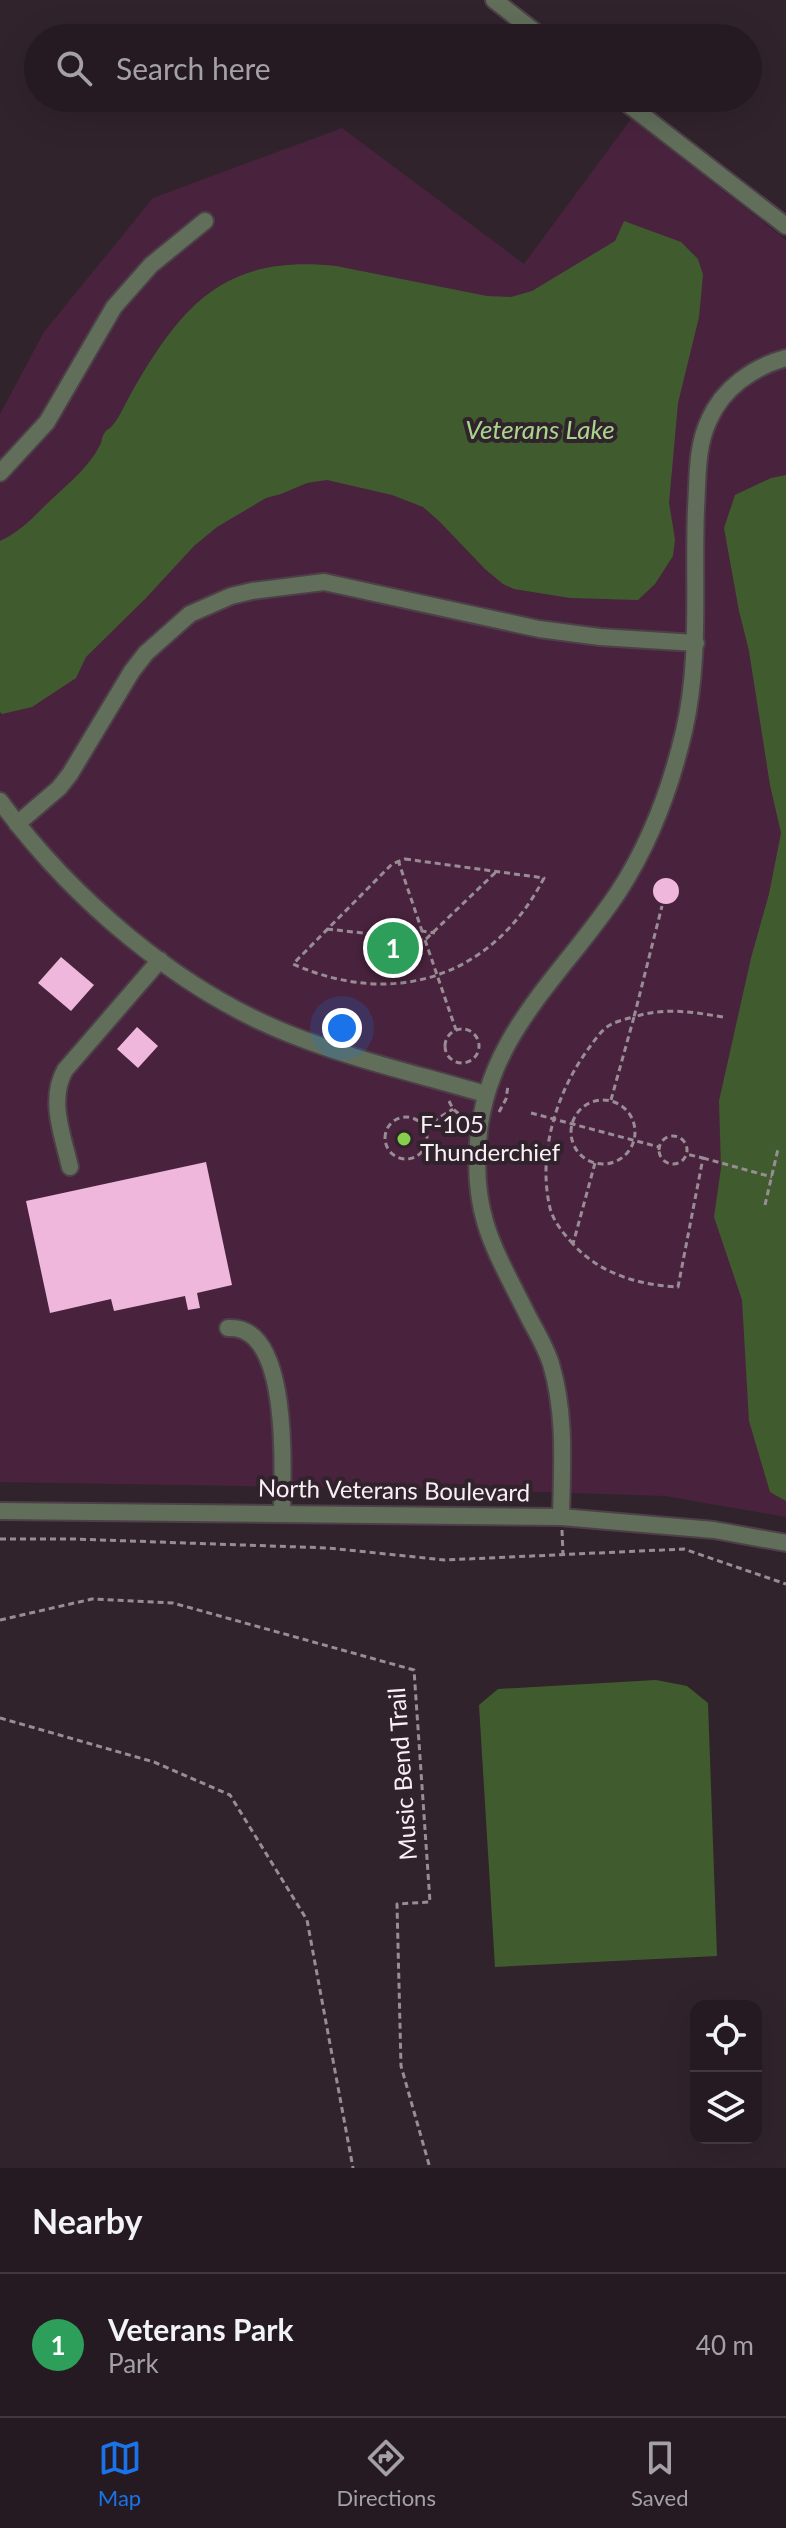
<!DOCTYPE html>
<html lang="en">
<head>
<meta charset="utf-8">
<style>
	body { margin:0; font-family:Lato,sans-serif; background:#2d232a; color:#f1f3f6 }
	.controls { position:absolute; right:24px; bottom:24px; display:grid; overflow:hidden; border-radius:16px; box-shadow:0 8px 32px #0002 }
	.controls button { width:72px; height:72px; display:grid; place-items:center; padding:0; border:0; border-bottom:2px solid #42383f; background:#251a21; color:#f1f3f6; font:40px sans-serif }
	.you { position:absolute; left:342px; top:1028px; width:28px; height:28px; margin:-20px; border:6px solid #fff; border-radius:50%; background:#1a73e8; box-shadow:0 0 0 12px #1a73e833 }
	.badge { display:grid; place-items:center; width:52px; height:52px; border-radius:50%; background:#1a73e8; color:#fff; font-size:26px; font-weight:700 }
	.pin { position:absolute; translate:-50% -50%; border:4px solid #fff; box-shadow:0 2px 8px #0006 }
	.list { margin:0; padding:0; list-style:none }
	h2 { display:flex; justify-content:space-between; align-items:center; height:104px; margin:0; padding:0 32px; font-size:34px }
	h2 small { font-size:26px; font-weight:400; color:#a3a1a5 }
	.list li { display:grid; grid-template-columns:52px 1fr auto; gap:24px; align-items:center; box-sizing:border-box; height:144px; padding:0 32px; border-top:2px solid #42383f }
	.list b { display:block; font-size:30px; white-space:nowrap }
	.list p { margin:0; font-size:26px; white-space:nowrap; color:#a3a1a5 }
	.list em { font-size:26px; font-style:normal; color:#a3a1a5 }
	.icon { flex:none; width:44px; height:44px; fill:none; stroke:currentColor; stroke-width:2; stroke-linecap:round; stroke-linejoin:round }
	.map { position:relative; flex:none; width:786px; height:2168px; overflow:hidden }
	.search { position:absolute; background:#251a21; box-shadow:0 8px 32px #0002; left:24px; right:24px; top:24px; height:88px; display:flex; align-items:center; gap:20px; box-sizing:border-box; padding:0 28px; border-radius:44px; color:#a3a1a5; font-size:30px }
	.sheet { height:248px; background:#251a21 }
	nav { display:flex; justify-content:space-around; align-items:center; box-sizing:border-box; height:112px; border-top:2px solid #42383f; background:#251a21; font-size:22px; color:#a3a1a5 }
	nav a { display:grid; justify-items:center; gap:4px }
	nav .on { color:#1a73e8 }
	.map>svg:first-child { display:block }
</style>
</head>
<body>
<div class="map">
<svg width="786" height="2168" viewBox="0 0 786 2168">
	<rect width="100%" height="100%" fill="#31232c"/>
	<!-- green -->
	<path fill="#49233d" d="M 631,119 L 786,240 L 786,1517 L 665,1496 L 481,1490 L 0,1482 L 0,414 L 44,332 L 153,198 L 342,128 L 524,264 Z"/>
	<!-- water -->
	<path fill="#405c2e" d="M 624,221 L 681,242 L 698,259 L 703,275 L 699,317 L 678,403 L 669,503 L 675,539 L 673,556 L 655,584 L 638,600 L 570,598 L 514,589 L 503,584 L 485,569 L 439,521 L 423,507 L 392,495 L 327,480 L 307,483 L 281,494 L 266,498 L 217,527 L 194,546 L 146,598 L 86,657 L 76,678 L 32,707 L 2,714 L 0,712 L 0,541 C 22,531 35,515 52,499 C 69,483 90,466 100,445 C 103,440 101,438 104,434 C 108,427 108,431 113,425 C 121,415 127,400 134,388 C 185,300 228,255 336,266 L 487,296 L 511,297 L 532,291 L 615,241 Z
		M 786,475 L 786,1501 L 770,1492 L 749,1421 L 742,1300 L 714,1217 L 721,1168 L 719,1101 L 751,958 L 769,894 L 781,833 L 770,785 L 749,651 L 739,611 L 724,528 L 735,495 L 771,478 Z
		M 656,1680 L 687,1686 L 708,1703 L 717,1956 L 495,1967 L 479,1705 L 498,1689 Z"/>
	<!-- building -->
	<path fill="#eeb7db" d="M653 891a13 13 0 1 1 26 0a13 13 0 1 1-26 0Z
		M 61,957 L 94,985 L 71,1011 L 38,983 Z
		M 137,1027 L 158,1046 L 138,1068 L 117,1049 Z
		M 206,1162 L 232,1285 L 197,1293 L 200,1308 L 188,1310 L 185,1296 L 114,1311 L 111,1299 L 50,1313 L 26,1201 Z"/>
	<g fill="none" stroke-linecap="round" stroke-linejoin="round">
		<!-- minor casing -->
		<g stroke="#4d4048" stroke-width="20">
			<path id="minor" d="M 494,0 L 543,38
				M 620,98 L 786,226
				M 0,473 L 47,422 L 114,307 L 151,265 L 205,221
				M 0,801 C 71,898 179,991 292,1035 C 355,1060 421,1075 485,1094
				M 17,824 L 59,788 L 70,774 L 132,671 L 146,653 L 190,614 L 231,596 L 252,591 L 324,582 L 539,629 L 600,637 L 696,643
				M 70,1167 C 63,1136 48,1100 65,1070 L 160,960
				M 228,1328 C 292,1324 282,1473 282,1514
				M 0,1511 L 561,1517 L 714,1530 L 786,1543
				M 561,1517 C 562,1466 566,1414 551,1364 C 546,1348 537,1333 529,1318 C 497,1253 472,1219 478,1143 C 485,1035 563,976 619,891 C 650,843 671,787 684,731 C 701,658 693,583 696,508 C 698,479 696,447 709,420 C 723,388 753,367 786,358"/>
		</g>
		<!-- path -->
		<path stroke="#998d95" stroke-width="3" stroke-dasharray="6 4" stroke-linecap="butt" d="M 405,859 L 544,878 C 493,977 394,1009 293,964 L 392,864 Z
			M 398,860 L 422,931
			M 327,929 L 425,940 L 497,871
			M 415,940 L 422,931 L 435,933
			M 425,940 L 456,1030
			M445 1046a17 17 0 1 1 34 0a17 17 0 1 1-34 0Z
			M571 1132a32 32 0 1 1 64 0a32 32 0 1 1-64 0Z
			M 611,1100 L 634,1017 C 664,1007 692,1012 723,1017
			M 449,1101 L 453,1109 L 465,1119
			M 499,1112 L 506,1099 L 508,1086
			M 531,1113 L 659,1147
			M385 1138a21 21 0 1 1 42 0a21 21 0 1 1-42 0Z
			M 424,1127 L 453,1109
			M659 1150a14 14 0 1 1 28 0a14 14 0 1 1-28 0Z
			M 703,1158 L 772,1177
			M 595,1163 L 573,1244 C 600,1274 639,1285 678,1287 L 703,1158 L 686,1154
			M 765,1205 L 778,1149
			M 573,1244 C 564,1234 553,1221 550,1208 C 537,1153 557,1091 589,1048 C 595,1040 601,1030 610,1025 C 617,1021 626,1019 634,1017 L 662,906
			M 562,1530 L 563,1555
			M 0,1539 L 73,1539 L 328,1548 L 445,1560 L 684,1549 L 786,1584
			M 0,1620 L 92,1599 L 173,1603 L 414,1670 L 430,1902 L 397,1904 L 401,2066 L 430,2168
			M 0,1718 L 154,1762 L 230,1795 L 307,1920 L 353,2168"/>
		<!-- minor -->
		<use href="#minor" stroke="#616e5a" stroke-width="16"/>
	</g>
	<!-- markers -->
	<circle fill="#85cf4d" stroke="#31232c" stroke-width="3" cx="404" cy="1139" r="8"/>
	<g text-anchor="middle" stroke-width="8" stroke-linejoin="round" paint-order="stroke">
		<!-- poi labels -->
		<g font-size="24" fill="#f9eff5" stroke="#31232c" text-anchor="start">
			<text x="420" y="1133">F-105<tspan x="420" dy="28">Thunderchief</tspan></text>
		</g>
		<!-- street labels -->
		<g font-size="24" fill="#f9eff5" stroke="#31232c">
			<text transform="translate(394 1491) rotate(1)" y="8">North Veterans Boulevard</text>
			<text transform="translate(403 1774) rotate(-94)" y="8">Music Bend Trail</text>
		</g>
		<!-- water labels -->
		<g font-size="26" font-style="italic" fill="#a8d48c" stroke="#31232c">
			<text x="540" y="439">Veterans Lake</text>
		</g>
	</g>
</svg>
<div class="controls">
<button><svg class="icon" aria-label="locate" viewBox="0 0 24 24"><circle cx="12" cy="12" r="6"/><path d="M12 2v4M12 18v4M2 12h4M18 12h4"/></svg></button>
<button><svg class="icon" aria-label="layers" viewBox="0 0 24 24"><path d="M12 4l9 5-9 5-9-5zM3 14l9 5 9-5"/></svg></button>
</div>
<div class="you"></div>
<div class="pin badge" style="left:393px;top:948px;background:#2e9e5b">1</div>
<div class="search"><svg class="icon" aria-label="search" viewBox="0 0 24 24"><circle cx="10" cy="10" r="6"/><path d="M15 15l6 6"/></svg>Search here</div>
</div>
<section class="sheet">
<h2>Nearby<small></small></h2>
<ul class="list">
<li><span class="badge" style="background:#2e9e5b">1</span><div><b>Veterans Park</b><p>Park</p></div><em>40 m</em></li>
</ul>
</section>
<nav>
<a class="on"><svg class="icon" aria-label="map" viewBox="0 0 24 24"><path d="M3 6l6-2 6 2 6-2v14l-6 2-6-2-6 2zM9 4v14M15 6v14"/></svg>Map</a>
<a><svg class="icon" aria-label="directions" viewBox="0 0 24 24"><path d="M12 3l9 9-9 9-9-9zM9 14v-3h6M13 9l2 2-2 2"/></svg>Directions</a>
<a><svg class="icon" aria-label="saved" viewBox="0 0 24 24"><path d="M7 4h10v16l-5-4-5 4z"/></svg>Saved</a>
</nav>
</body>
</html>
